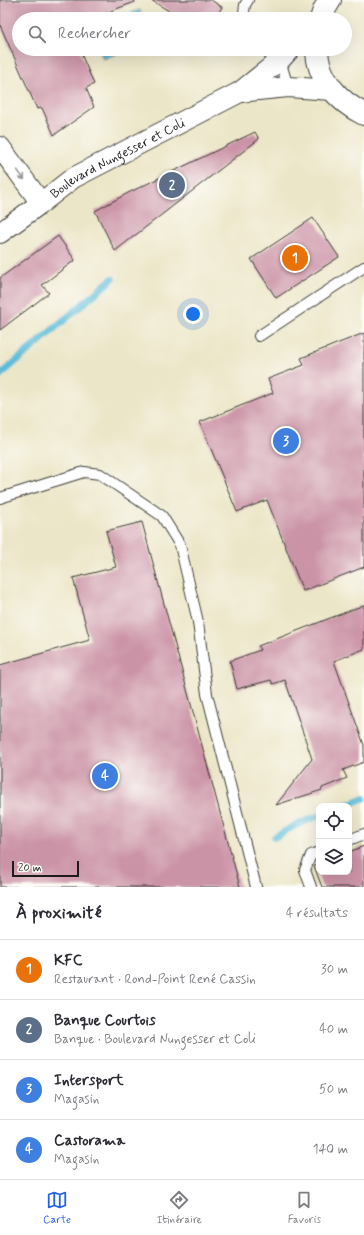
<!DOCTYPE html>
<html lang="fr">
<head>
<meta charset="utf-8">
<style>
	body { margin:0; font-family:Mynerve,sans-serif; background:#f7f7f7; color:#2b2b33 }
	.controls { position:absolute; right:12px; bottom:12px; display:grid; overflow:hidden; border-radius:8px; box-shadow:0 4px 16px #0002 }
	.controls button { width:36px; height:36px; display:grid; place-items:center; padding:0; border:0; border-bottom:1px solid #e1e1e2; background:#fff; color:#2b2b33; font:20px sans-serif }
	.scale { position:absolute; left:12px; bottom:10px; width:67px; box-sizing:border-box; padding-left:4px; border:2px solid #1c1c1c; border-top:0; font-size:11px; line-height:14px; white-space:nowrap; color:#1c1c1c; -webkit-text-stroke:3px #fdfcf7; paint-order:stroke }
	.you { position:absolute; left:193px; top:314px; width:14px; height:14px; margin:-10px; border:3px solid #fff; border-radius:50%; background:#1a73e8; box-shadow:0 0 0 6px #1a73e833 }
	.badge { display:grid; place-items:center; width:26px; height:26px; border-radius:50%; background:#2563eb; color:#fff; font-size:13px; font-weight:700 }
	.pin { position:absolute; translate:-50% -50%; border:2px solid #fff; box-shadow:0 1px 4px #0006 }
	.list { margin:0; padding:0; list-style:none }
	h2 { display:flex; justify-content:space-between; align-items:center; height:52px; margin:0; padding:0 16px; font-size:17px }
	h2 small { font-size:13px; font-weight:400; color:#7c7c81 }
	.list li { display:grid; grid-template-columns:26px 1fr auto; gap:12px; align-items:center; box-sizing:border-box; height:60px; padding:0 16px; border-top:1px solid #e1e1e2 }
	.list b { display:block; font-size:15px; white-space:nowrap }
	.list p { margin:0; font-size:13px; white-space:nowrap; color:#7c7c81 }
	.list em { font-size:13px; font-style:normal; color:#7c7c81 }
	.icon { flex:none; width:22px; height:22px; fill:none; stroke:currentColor; stroke-width:2; stroke-linecap:round; stroke-linejoin:round }
	.map { position:relative; flex:none; width:364px; height:887px; overflow:hidden }
	.search { position:absolute; background:#fff; box-shadow:0 4px 16px #0002; left:12px; right:12px; top:12px; height:44px; display:flex; align-items:center; gap:10px; box-sizing:border-box; padding:0 14px; border-radius:22px; color:#7c7c81; font-size:15px }
	.sheet { height:292px; background:#fff }
	nav { display:flex; justify-content:space-around; align-items:center; box-sizing:border-box; height:56px; border-top:1px solid #e1e1e2; background:#fff; font-size:11px; color:#7c7c81 }
	nav a { display:grid; justify-items:center; gap:2px }
	nav .on { color:#2563eb }
	.map>svg:first-child { display:block }
</style>
</head>
<body>
<div class="map">
<svg width="364" height="887" viewBox="0 0 364 887">
	<rect width="100%" height="100%" fill="#fdfcf7"/>
	<filter id="ink" filterUnits="userSpaceOnUse"><feTurbulence type="fractalNoise" baseFrequency=".025" numOctaves="2"/><feDisplacementMap in="SourceGraphic" scale="8" xChannelSelector="R" yChannelSelector="G"/><feConvolveMatrix kernelMatrix="1 2 1 2 8 2 1 2 1" color-interpolation-filters="sRGB"/></filter>
	<filter id="wash" filterUnits="userSpaceOnUse"><feTurbulence type="fractalNoise" baseFrequency=".012" numOctaves="4" result="noise"/><feDisplacementMap in="SourceGraphic" scale="16" xChannelSelector="R" yChannelSelector="G"/><feGaussianBlur stdDeviation="0.9" result="paint"/><feColorMatrix in="noise" values="0 0 0 0 0 0 0 0 0 0 0 0 0 0 0 0 0 1.4 0 .05"/><feComposite in="paint" operator="in"/></filter>
	<g filter="url(#wash)">
		<rect width="100%" height="100%" fill="#ece6c8"/>
		<!-- water -->
		<path fill="#5abcd9" stroke="#3b6c7a" d="M 140,10 L 143,19 L 121,19 L 120,17 Z
			M 99,49 L 129,49 L 103,59 Z"/>
		<g fill="none" stroke-linecap="round" stroke-linejoin="round">
			<!-- stream -->
			<path stroke="#5abcd9" stroke-width="7" d="M 0,375 L 112,279
				M 344,806 L 364,798
				M 275,837 L 296,825 L 319,816"/>
		</g>
		<g id="blocks">
			<!-- building -->
			<path fill="#cb93a6" d="M 0,0 L 134,0 L 135,2 L 89,19 L 19,19 L 19,49 L 79,49 L 94,84 L 86,88 L 94,107 L 54,135 L 42,108 L 37,109 L 0,25 Z
				M 151,0 L 211,0 L 222,7 L 215,19 L 182,19 Z
				M 255,132 L 259,139 L 115,251 L 95,211 L 128,193 Z
				M 313,218 L 339,257 L 276,298 L 251,259 Z
				M 58,236 L 75,260 L 42,285 L 49,293 L 0,330 L 0,278 Z
				M 364,333 L 364,567 L 303,591 L 267,500 L 237,512 L 200,422 L 273,393 L 268,379 L 304,365 L 301,358 Z
				M 142,522 L 240,887 L 0,887 L 0,665 L 90,640 L 73,578 L 116,567 L 106,531 Z
				M 364,605 L 364,649 L 334,661 L 364,745 L 364,762 L 343,770 L 347,778 L 322,788 L 322,790 L 276,805 L 312,759 L 285,680 L 273,684 L 271,680 L 237,689 L 230,661 L 260,650 L 258,646 Z
				M 364,846 L 364,887 L 322,887 L 314,866 L 319,864 L 319,872 L 349,872 L 349,852 Z"/>
		</g>
	</g>
	<g filter="url(#ink)">
		<use href="#blocks" fill-opacity="0" stroke="#3b3a36" stroke-width="1"/>
		<g fill="none" stroke-linecap="round" stroke-linejoin="round">
			<!-- service casing -->
			<g stroke="#3b3a36" stroke-width="12">
				<path id="service" d="M 243,19 L 245,5 L 248,0
					M 267,49 L 280,60 L 288,87
					M 259,336 L 364,267
					M 0,498 L 84,472 L 100,474 L 162,516 L 180,545 L 198,622 L 207,694 L 256,887
					M 349,840 L 364,834
					M 311,887 L 305,870 L 311,855 L 319,852"/>
			</g>
			<!-- minor casing -->
			<g stroke="#3b3a36" stroke-width="22">
				<g id="minor">
					<path d="M 240,92 L 288,87 L 332,90"/>
					<path d="M 0,147 L 41,203"/>
					<path id="s1" d="M 0,233 L 41,203 L 73,178 L 240,92 L 280,60 L 290,49"/>
				</g>
			</g>
			<!-- secondary casing -->
			<g stroke="#3b3a36" stroke-width="24">
				<path id="secondary" d="M 321,19 L 324,10 L 330,0
					M 317,49 C 317,78 339,102 364,114"/>
			</g>
			<!-- service -->
			<use href="#service" stroke="#fff" stroke-width="10"/>
			<!-- minor -->
			<use href="#minor" stroke="#fff" stroke-width="20"/>
			<!-- secondary -->
			<use href="#secondary" stroke="#fff" stroke-width="22"/>
		</g>
		<!-- one-way arrows -->
		<defs><path id="oneway-shaft" d="M-6 0H5M1.5-3L5.5 0L1.5 3" fill="none" stroke-width="1.6" stroke-linecap="round" stroke-linejoin="round"/></defs>
		<use stroke="#999" href="#oneway-shaft" transform="translate(21 175) rotate(54)"/>
	</g>
	<g text-anchor="middle" stroke-width="4" stroke-linejoin="round" paint-order="stroke">
		<!-- street labels -->
		<g font-size="13" fill="#1c1c1c" stroke="#fdfcf7">
			<text dy="5" stroke="none"><textPath href="#s1" startOffset="140">Boulevard Nungesser et Coli</textPath></text>
		</g>
	</g>
</svg>
<div class="controls">
<button><svg class="icon" aria-label="locate" viewBox="0 0 24 24"><circle cx="12" cy="12" r="6"/><path d="M12 2v4M12 18v4M2 12h4M18 12h4"/></svg></button>
<button><svg class="icon" aria-label="layers" viewBox="0 0 24 24"><path d="M12 4l9 5-9 5-9-5zM3 14l9 5 9-5"/></svg></button>
</div>
<div class="scale">20 m</div>
<div class="you"></div>
<div class="pin badge" style="left:295px;top:258px;background:#e8710a">1</div>
<div class="pin badge" style="left:172px;top:185px;background:#5c6f8a">2</div>
<div class="pin badge" style="left:286px;top:441px;background:#3f7fe0">3</div>
<div class="pin badge" style="left:105px;top:776px;background:#3f7fe0">4</div>
<div class="search"><svg class="icon" aria-label="search" viewBox="0 0 24 24"><circle cx="10" cy="10" r="6"/><path d="M15 15l6 6"/></svg>Rechercher</div>
</div>
<section class="sheet">
<h2>À proximité<small>4 résultats</small></h2>
<ul class="list">
<li><span class="badge" style="background:#e8710a">1</span><div><b>KFC</b><p>Restaurant · Rond-Point René Cassin</p></div><em>30 m</em></li>
<li><span class="badge" style="background:#5c6f8a">2</span><div><b>Banque Courtois</b><p>Banque · Boulevard Nungesser et Coli</p></div><em>40 m</em></li>
<li><span class="badge" style="background:#3f7fe0">3</span><div><b>Intersport</b><p>Magasin</p></div><em>50 m</em></li>
<li><span class="badge" style="background:#3f7fe0">4</span><div><b>Castorama</b><p>Magasin</p></div><em>140 m</em></li>
</ul>
</section>
<nav>
<a class="on"><svg class="icon" aria-label="map" viewBox="0 0 24 24"><path d="M3 6l6-2 6 2 6-2v14l-6 2-6-2-6 2zM9 4v14M15 6v14"/></svg>Carte</a>
<a><svg class="icon" aria-label="directions" viewBox="0 0 24 24"><path d="M12 3l9 9-9 9-9-9zM9 14v-3h6M13 9l2 2-2 2"/></svg>Itinéraire</a>
<a><svg class="icon" aria-label="saved" viewBox="0 0 24 24"><path d="M7 4h10v16l-5-4-5 4z"/></svg>Favoris</a>
</nav>
</body>
</html>
